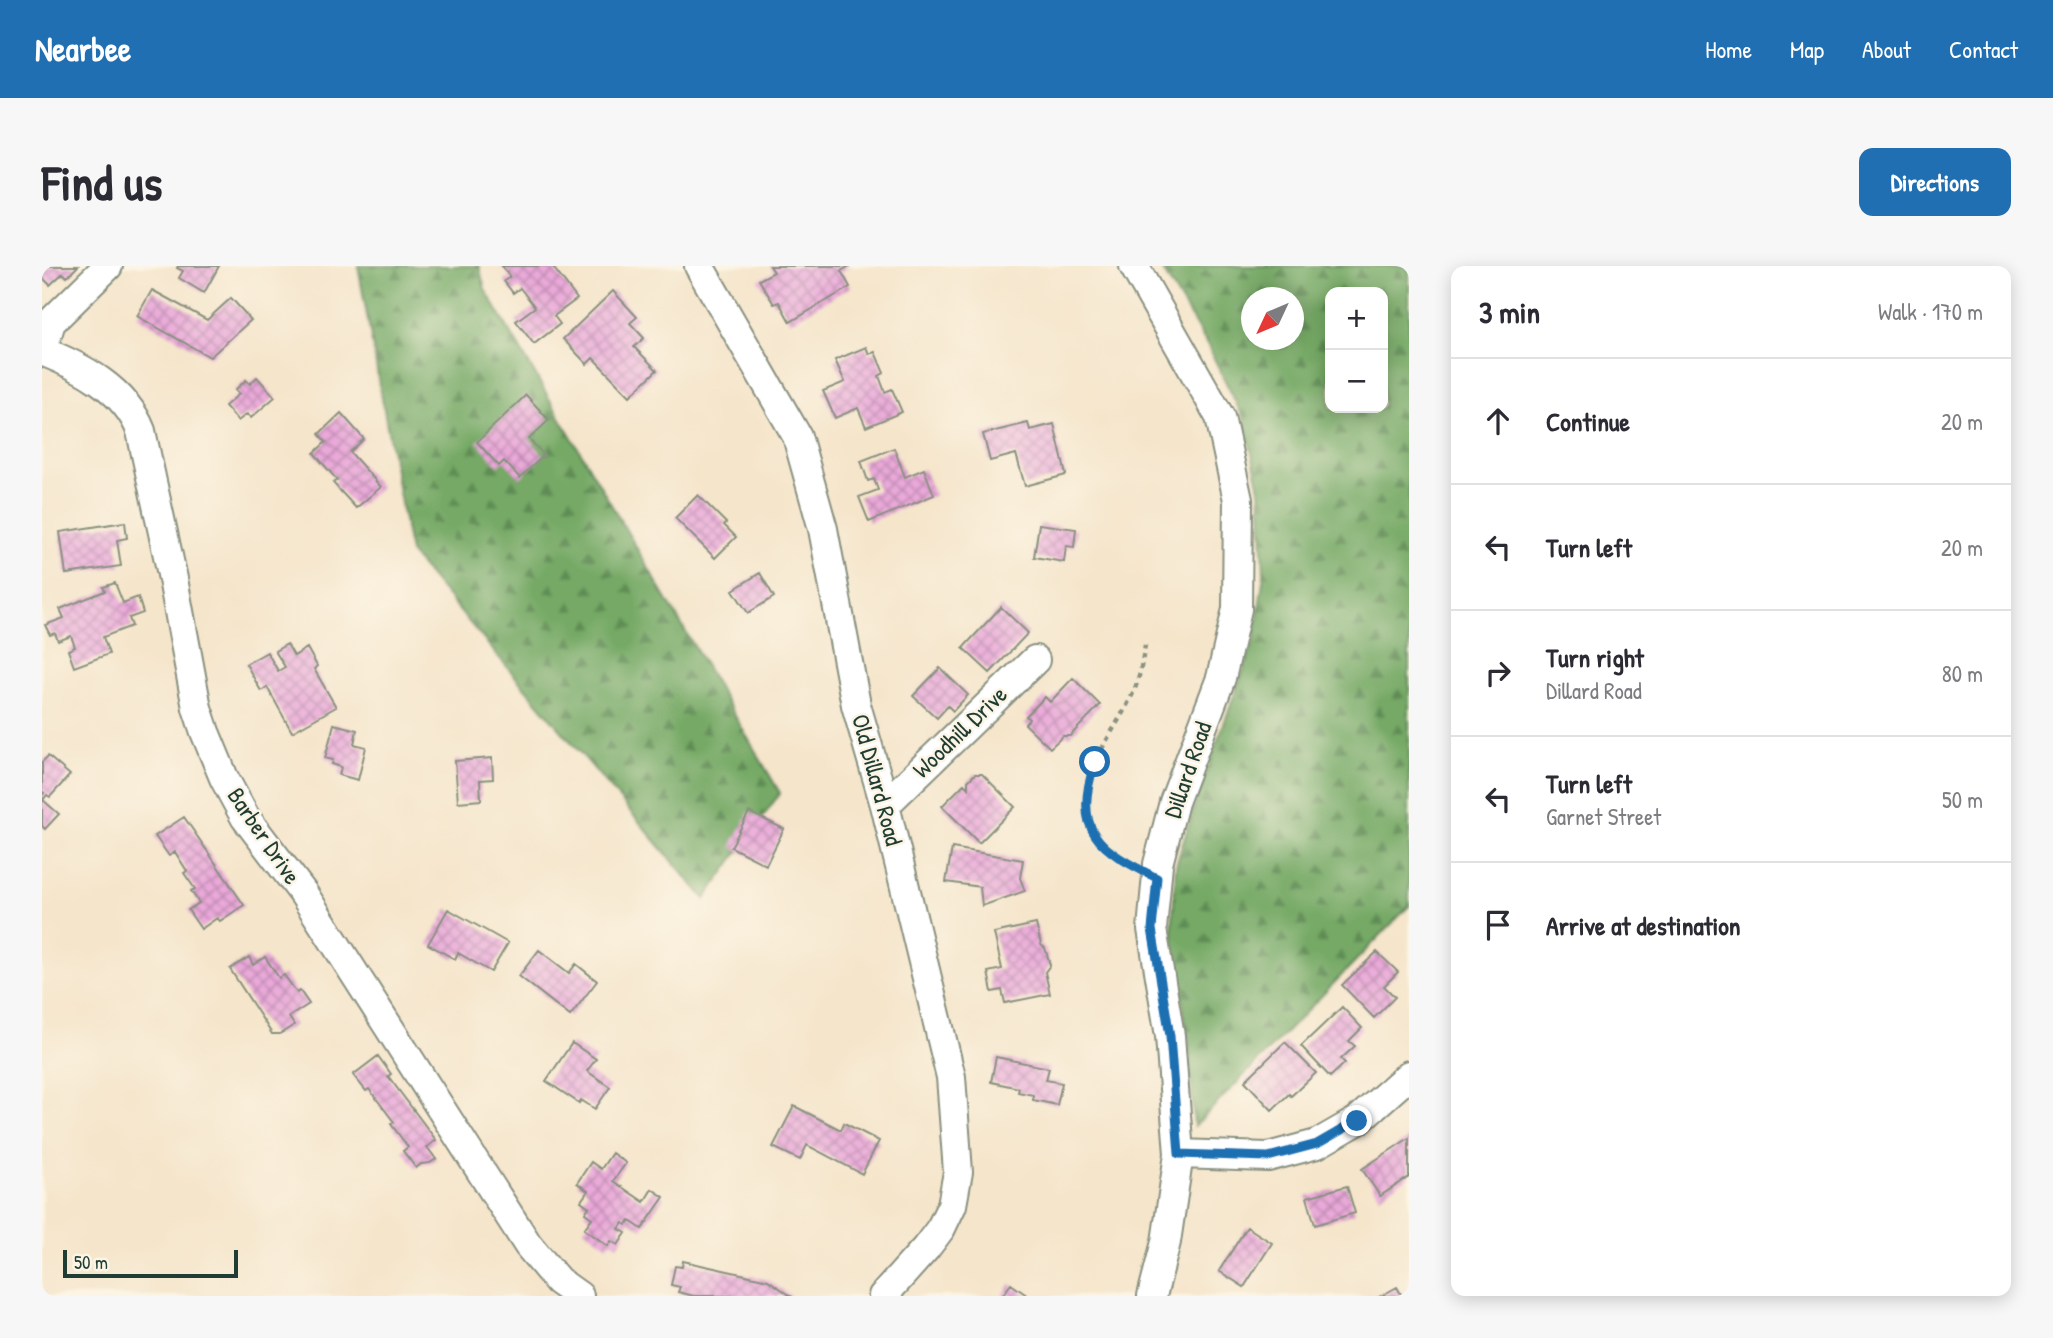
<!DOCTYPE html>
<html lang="en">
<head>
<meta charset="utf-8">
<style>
	body { margin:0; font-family:"Patrick Hand",sans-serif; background:#f7f7f7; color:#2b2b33 }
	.controls { position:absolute; right:21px; top:21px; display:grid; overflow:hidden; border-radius:14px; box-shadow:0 4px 18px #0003 }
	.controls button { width:63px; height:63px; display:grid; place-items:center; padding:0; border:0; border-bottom:2px solid #e1e1e2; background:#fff; color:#2b2b33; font:35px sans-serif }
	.compass { position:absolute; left:1199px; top:21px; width:63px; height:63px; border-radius:50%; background:#fff; box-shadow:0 4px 18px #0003; rotate:226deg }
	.scale { position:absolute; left:21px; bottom:18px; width:175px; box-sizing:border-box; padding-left:7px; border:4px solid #1f3d34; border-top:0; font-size:19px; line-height:24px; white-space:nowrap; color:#1f3d34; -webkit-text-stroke:5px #fcf5e5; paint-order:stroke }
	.stop { position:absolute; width:21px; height:21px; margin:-16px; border:5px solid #1f6fb2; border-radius:50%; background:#fff }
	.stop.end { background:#1f6fb2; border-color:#fff; box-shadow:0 2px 7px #0008 }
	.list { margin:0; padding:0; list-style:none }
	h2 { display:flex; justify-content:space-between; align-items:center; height:91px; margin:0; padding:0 28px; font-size:30px }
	h2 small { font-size:23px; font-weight:400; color:#7c7c81 }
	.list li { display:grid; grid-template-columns:46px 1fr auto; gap:21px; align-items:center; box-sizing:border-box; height:126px; padding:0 28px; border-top:2px solid #e1e1e2 }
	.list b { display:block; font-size:26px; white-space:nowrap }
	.list p { margin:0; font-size:23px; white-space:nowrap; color:#7c7c81 }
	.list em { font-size:23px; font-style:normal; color:#7c7c81 }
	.icon { flex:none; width:38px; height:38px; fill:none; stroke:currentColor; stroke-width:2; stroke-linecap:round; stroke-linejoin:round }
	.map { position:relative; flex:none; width:1367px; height:1030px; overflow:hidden; border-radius:14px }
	header { display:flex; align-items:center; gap:42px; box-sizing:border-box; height:98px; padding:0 35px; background:#1f6fb2; color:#fff }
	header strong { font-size:33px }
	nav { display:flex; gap:38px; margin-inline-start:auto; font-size:24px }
	.intro { display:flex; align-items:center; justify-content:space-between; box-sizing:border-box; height:168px; padding:0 42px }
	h1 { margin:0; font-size:49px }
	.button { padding:18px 32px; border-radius:14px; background:#1f6fb2; color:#fff; font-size:24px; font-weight:700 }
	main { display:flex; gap:42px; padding:0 42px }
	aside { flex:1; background:#fff; border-radius:14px; box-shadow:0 4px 18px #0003 }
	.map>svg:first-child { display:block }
</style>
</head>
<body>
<header>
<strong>Nearbee</strong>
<nav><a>Home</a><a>Map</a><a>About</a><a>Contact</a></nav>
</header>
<div class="intro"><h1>Find us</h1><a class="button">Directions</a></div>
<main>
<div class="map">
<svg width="1367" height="1030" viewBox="0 0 1367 1030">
	<defs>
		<pattern id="forest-firs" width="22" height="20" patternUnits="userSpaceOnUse" patternTransform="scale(1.75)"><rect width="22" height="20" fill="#74a965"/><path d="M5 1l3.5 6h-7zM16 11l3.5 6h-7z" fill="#5f8b54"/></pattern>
		<pattern id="building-cross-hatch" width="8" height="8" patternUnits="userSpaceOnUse" patternTransform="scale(1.75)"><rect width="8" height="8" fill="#eaa9d9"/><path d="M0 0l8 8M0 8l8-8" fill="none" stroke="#bd8bb1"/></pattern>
	</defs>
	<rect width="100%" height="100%" fill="#fcf5e5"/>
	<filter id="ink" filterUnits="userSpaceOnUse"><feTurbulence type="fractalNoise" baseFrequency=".0143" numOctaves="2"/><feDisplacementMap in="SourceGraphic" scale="14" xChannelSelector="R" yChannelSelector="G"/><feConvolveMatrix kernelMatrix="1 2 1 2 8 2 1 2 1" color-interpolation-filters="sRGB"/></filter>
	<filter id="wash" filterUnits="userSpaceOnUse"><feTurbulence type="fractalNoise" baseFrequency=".00686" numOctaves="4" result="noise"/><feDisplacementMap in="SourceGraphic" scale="28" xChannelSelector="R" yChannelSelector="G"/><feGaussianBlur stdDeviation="1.57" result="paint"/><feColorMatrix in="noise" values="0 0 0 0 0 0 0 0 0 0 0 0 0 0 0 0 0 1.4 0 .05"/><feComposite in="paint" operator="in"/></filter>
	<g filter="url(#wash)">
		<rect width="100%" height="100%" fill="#f5e5cb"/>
		<!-- forest -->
		<path fill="url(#forest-firs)" stroke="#4a734c" stroke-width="2" fill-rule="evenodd" d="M 316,0 L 437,0 L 443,23 L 738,527 L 663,633 L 368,287 Z
			M 1118,0 L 1367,0 L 1367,640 L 1152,861 L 1148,789 L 1130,664 L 1134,599 L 1158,523 L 1212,375 L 1222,308 L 1218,223 L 1202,153 L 1166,80 ZM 1288,26 L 1341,26 L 1341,142 L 1288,142 ZM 1210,32 L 1252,32 L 1252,74 L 1210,74 Z"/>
		<g id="blocks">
			<!-- building -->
			<path fill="url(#building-cross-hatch)" d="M 0,0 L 36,0 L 25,11 L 21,7 L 8,19 L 0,11 Z
				M 136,0 L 177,0 L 162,27 L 137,12 L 141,5 L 135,2 Z
				M 460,0 L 510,0 L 535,33 L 512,50 L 518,58 L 492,78 L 474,55 L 493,41 L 478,22 L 471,27 L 462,15 L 468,11 Z
				M 728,0 L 808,0 L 799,5 L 808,21 L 748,56 L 737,36 L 732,38 L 717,14 L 732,6 Z
				M 110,24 L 165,54 L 189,32 L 209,54 L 168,91 L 95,50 Z
				M 571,25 L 595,51 L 588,57 L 602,72 L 592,81 L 615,104 L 588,130 L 551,92 L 545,98 L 521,73 Z
				M 824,81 L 827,88 L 833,86 L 842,107 L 837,110 L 843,126 L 850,123 L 860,146 L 824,161 L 816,142 L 793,152 L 781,125 L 803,116 L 793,94 Z
				M 215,111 L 233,131 L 209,152 L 205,148 L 196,155 L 183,140 L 197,128 L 193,124 L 204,114 L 208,118 Z
				M 484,129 L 507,154 L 487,173 L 502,189 L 478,212 L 462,195 L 457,200 L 435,176 Z
				M 299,147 L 322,173 L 308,186 L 339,221 L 314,242 L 291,217 L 295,214 L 272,187 L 284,176 L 277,168 Z
				M 986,157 L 988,164 L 1012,158 L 1024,209 L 983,220 L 974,188 L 948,195 L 941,168 Z
				M 852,182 L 863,211 L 882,203 L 892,229 L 827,256 L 817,231 L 836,224 L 832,213 L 826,215 L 819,195 Z
				M 656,229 L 684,257 L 682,259 L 694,271 L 673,292 L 633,252 Z
				M 83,256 L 85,272 L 75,274 L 79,300 L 24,308 L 18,266 Z
				M 997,258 L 1034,263 L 1032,281 L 1024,280 L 1022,296 L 992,291 Z
				M 718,307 L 732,331 L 706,347 L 691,324 Z
				M 73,317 L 81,337 L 96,331 L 101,347 L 87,352 L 90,360 L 61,371 L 67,388 L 32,401 L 26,384 L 33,381 L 29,370 L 16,375 L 13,367 L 8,369 L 3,359 L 22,352 L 18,343 L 63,325 L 61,321 Z
				M 959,341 L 986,367 L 948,407 L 921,382 Z
				M 245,378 L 252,390 L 265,382 L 275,400 L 272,403 L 294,441 L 250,466 L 225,421 L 219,425 L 204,398 L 225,386 L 236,405 L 243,401 L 233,385 Z
				M 898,402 L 926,429 L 911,445 L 906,440 L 895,452 L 871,430 Z
				M 1031,412 L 1058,439 L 1028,470 L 1021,470 L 1008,482 L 983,458 L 987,453 L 984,450 L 1003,431 L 1008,436 Z
				M 292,458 L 315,464 L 312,478 L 324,481 L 316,514 L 297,509 L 299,501 L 290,498 L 291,494 L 283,492 Z
				M 6,490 L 28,509 L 8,531 L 5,529 L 1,534 L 17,548 L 3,563 L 0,560 L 0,529 L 2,527 L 0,525 L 0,496 Z
				M 450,492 L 451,513 L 438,514 L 439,534 L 416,536 L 413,495 Z
				M 933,508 L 940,508 L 973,541 L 937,577 L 900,540 L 922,518 L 926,522 L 926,515 Z
				M 707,546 L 742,563 L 724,599 L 689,581 Z
				M 142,551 L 202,639 L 178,655 L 175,652 L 159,663 L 146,644 L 157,637 L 149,625 L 153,623 L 142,607 L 145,605 L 133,586 L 127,590 L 113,570 Z
				M 910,582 L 981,594 L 978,612 L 983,625 L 940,640 L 938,621 L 904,616 Z
				M 406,643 L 466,677 L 449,706 L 416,687 L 413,693 L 386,678 Z
				M 994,658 L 999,679 L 1003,682 L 1008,699 L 1003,706 L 1008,728 L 963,737 L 960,724 L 950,726 L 946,706 L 960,703 L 952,667 Z
				M 497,684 L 527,707 L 534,698 L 555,715 L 528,750 L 477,710 Z
				M 1335,686 L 1356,706 L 1342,720 L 1353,731 L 1332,752 L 1300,719 Z
				M 207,691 L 211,699 L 223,691 L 237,712 L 242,709 L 255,727 L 258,725 L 267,738 L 247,751 L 252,759 L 238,768 L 230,768 L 188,703 Z
				M 1300,741 L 1320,762 L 1307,775 L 1313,780 L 1299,793 L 1303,797 L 1288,811 L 1259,780 Z
				M 1243,776 L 1274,807 L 1249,830 L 1247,828 L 1230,844 L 1203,815 Z
				M 530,777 L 554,793 L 545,805 L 568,821 L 553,843 L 539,834 L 537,837 L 504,815 Z
				M 336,790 L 349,808 L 346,810 L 394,874 L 385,881 L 394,893 L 388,897 L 379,898 L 374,902 L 361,885 L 366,881 L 349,858 L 352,856 L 327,823 L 324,825 L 311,809 Z
				M 954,791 L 1007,802 L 1004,814 L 1020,817 L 1015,839 L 991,834 L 991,829 L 976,826 L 977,822 L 949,816 Z
				M 752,840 L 799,864 L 802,857 L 837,875 L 820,908 L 765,879 L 758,894 L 731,881 Z
				M 1367,872 L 1367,911 L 1338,930 L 1320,903 Z
				M 570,887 L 584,897 L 571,915 L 602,936 L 610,923 L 622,931 L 600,963 L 588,955 L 584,959 L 581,957 L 577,963 L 584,967 L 576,979 L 569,975 L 566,980 L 542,963 L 550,952 L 543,947 L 547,941 L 539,935 L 546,925 L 535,917 L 549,896 L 559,903 Z
				M 1305,920 L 1313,947 L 1273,959 L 1265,931 Z
				M 1205,961 L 1230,977 L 1202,1021 L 1177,1005 Z
				M 641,995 L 726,1014 L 749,1030 L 652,1030 L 636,1026 L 638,1021 L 629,1019 L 633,1000 L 640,1001 Z
				M 969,1018 L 986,1030 L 960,1030 Z
				M 1355,1021 L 1360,1030 L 1339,1030 Z"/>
		</g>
	</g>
	<g filter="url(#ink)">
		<use href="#blocks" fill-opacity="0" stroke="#8a9180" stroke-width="2"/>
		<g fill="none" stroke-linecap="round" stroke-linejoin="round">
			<!-- minor casing -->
			<g stroke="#8a9180" stroke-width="32">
				<path id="minor" d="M 657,0 L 755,170 L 781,263 L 814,439 L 843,539 L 909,811 L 916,906 L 910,939 L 899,962 L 884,982 L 841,1030
					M 1092,0 L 1178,151 L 1196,234 L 1195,343 L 1179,412 L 1132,536 L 1116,598 L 1110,663 L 1128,770 L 1137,888 L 1124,976 L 1110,1030
					M 0,85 C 40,101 83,123 99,165 L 131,313 L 155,442 L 163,466 L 182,512 L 203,551 L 261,627 L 486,979 L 516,1015 L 537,1030
					M 0,85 L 9,56 L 66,0
					M 843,539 L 993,394
					M 1137,888 L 1226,891 L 1275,878 L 1315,855 L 1367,809"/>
			</g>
			<!-- path -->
			<path stroke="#8a9180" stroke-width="4.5" stroke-dasharray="5 5" stroke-linecap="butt" d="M 1092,601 C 1073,591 1059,581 1050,561 C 1029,512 1073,468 1091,427 C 1098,412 1100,395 1103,379"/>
			<!-- minor -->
			<use href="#minor" stroke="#fff" stroke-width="28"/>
		</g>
	</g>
	<g fill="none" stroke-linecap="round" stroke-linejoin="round" filter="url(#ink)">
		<!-- route -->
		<path stroke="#1f6fb2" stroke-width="9" d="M 1053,496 C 1030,566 1056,583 1115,612 L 1110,663 L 1128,770 L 1137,888 L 1226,891 L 1275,878 L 1315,855"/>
	</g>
	<g text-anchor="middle" stroke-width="5" stroke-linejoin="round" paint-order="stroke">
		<!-- street labels -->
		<g font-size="24" fill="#1f3d34" stroke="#fcf5e5">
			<text transform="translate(918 466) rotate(-44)" y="8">Woodhill Drive</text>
			<text transform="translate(1146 504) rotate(-71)" y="8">Dillard Road</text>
			<text transform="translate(835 514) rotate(75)" y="8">Old Dillard Road</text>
			<text transform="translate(222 570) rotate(56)" y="8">Barber Drive</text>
		</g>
	</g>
</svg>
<div class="controls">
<button>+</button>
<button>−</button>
</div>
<svg class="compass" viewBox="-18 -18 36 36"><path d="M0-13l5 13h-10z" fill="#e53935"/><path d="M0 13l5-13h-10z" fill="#7c7c81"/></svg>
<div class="scale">50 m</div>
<div class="stop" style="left:1053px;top:496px"></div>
<div class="stop end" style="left:1315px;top:855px"></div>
</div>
<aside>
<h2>3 min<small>Walk · 170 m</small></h2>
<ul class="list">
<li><svg class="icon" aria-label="ahead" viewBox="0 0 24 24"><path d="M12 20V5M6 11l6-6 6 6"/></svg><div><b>Continue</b></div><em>20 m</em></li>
<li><svg class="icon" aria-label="left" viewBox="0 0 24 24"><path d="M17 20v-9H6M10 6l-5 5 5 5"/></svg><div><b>Turn left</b></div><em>20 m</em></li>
<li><svg class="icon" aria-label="right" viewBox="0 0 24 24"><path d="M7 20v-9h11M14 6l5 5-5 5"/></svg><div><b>Turn right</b><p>Dillard Road</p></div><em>80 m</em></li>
<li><svg class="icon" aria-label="left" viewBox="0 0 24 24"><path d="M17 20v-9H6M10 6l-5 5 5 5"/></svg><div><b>Turn left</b><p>Garnet Street</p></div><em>50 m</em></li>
<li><svg class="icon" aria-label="arrive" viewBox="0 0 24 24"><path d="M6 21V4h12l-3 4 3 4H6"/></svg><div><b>Arrive at destination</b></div></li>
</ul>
</aside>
</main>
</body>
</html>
